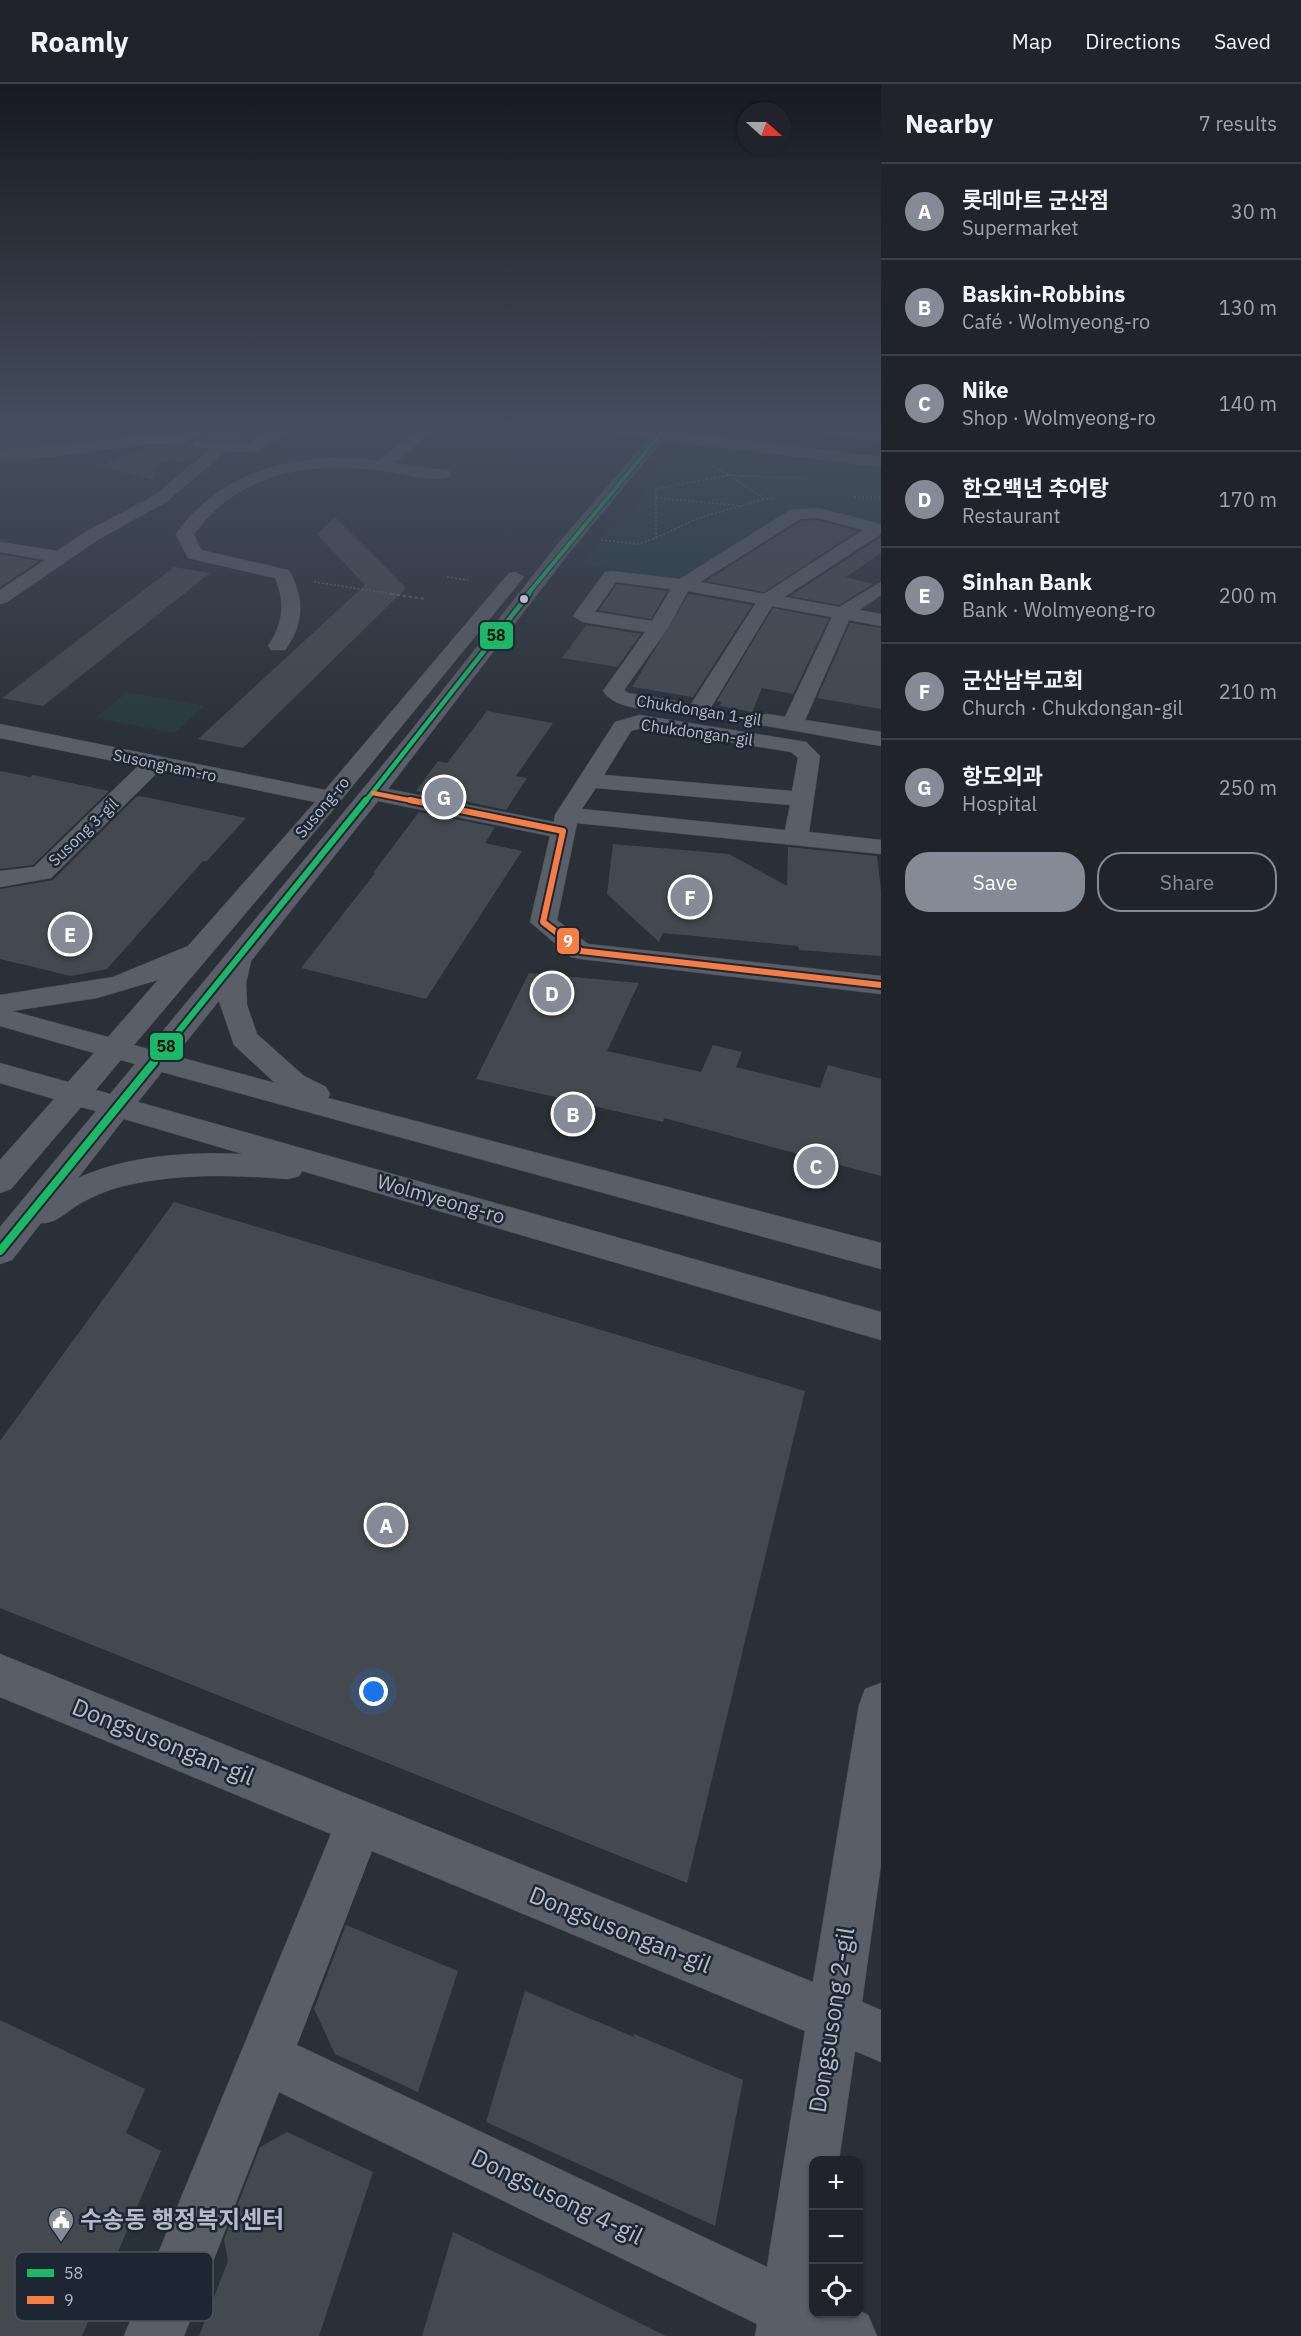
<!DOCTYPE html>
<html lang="en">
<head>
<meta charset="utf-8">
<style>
	body { margin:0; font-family:"IBM Plex Sans","Noto Sans KR",sans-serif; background:#282c32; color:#f1f3f6 }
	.controls { position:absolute; right:18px; bottom:18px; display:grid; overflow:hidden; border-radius:12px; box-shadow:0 2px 4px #0004 }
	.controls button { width:54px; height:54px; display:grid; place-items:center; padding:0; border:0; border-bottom:2px solid #3d4147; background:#20242a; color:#f1f3f6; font:30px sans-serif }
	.compass { position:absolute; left:737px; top:18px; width:54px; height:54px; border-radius:50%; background:#20242a; box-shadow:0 2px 4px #0004; rotate:111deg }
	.you { position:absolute; left:374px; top:1608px; width:21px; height:21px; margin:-15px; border:4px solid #fff; border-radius:50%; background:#1a73e8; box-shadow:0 0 0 9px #1a73e833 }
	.badge { display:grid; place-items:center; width:39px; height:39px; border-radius:50%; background:#848b96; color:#fff; font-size:20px; font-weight:700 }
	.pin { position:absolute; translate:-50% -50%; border:3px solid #fff; box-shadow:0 2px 6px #0006 }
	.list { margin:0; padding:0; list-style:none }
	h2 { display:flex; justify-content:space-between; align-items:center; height:78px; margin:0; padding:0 24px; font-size:26px }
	h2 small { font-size:20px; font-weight:400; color:#a2a4a8 }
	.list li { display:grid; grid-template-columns:39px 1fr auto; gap:18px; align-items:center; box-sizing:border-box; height:96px; padding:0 24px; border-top:2px solid #3d4147 }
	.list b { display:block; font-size:22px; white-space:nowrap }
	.list p { margin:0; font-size:20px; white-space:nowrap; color:#a2a4a8 }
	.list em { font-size:20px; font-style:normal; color:#a2a4a8 }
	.actions { display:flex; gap:12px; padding:18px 24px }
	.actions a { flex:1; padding:14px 0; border:2px solid #848b96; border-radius:24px; text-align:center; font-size:21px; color:#848b96 }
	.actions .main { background:#848b96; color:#fff }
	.icon { flex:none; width:33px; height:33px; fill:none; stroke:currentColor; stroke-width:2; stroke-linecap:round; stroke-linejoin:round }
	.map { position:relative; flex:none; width:881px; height:2252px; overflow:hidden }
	header { display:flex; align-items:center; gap:36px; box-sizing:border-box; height:84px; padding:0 30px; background:#20242a; border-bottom:2px solid #3d4147 }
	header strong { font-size:28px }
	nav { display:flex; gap:33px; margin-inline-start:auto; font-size:21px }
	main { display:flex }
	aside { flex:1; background:#20242a }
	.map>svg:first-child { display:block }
</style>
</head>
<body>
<header>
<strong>Roamly</strong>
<nav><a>Map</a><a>Directions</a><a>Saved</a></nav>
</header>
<main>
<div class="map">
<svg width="881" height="2252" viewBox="0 0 881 2252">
	<rect width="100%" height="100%" fill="#2a3038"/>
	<!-- green -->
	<path fill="#273a3e" d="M 679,363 L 695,363 L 881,385 L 881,442 L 794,426 L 685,491 L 664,493 L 581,480 L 613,438 L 631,427 L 654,392 Z
		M 127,608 L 204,622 L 175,649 L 96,634 Z"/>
	<!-- building -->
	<path fill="#444950" d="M 209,347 L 255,347 L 240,357 L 198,355 Z
		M 191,359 L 195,365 L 205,367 L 193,376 L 157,380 L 153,396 L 101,382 L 149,362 L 183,363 Z
		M 335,433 L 406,504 L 243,664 L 198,655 L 365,501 L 317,450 Z
		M 818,436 L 858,447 L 764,508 L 706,497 L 801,437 Z
		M 881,453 L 881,469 L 846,493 L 873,500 L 839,521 L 790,512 Z
		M 0,470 L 39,477 L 0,503 Z
		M 174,483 L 210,489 L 43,622 L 2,614 Z
		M 617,500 L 667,507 L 651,535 L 599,526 Z
		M 689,510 L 752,521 L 693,613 L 632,603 Z
		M 773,524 L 829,535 L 793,610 L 762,604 L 752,628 L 719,622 L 722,618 L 717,617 Z
		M 850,539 L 881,544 L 881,625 L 817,614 Z
		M 586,541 L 641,550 L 617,583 L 562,574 Z
		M 487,627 L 553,639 L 516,692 L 527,694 L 506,726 L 416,707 L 438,677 L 447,679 Z
		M 0,687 L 30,693 L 33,691 L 109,707 L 33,781 L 0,785 Z
		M 140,712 L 246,734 L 207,777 L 203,777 L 107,885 L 71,892 L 0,875 L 0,805 L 53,796 L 136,713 Z
		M 419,728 L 495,743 L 485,759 L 522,767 L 426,915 L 301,884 L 375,789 L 373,789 Z
		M 613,760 L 729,770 L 787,802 L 788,763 L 877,772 L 881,807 L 881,872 L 799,866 L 798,862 L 663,849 L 659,858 L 607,810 Z
		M 529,889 L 639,899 L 607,967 L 701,988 L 713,961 L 742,968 L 736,983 L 820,1004 L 828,981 L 881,995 L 881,1092 L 664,1034 L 663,1038 L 476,995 Z
		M 174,1118 L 805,1307 L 687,1799 L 0,1524 L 0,1357 Z
		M 346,1841 L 458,1887 L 418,2008 L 335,1970 L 314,1925 Z
		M 525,1907 L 634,1953 L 634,1950 L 743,1996 L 715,2142 L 486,2038 Z
		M 0,1936 L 145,2005 L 126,2049 L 161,2067 L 82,2252 L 0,2252 Z
		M 287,2048 L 373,2088 L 319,2252 L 199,2252 L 228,2177 L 224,2156 L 260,2063 Z
		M 453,2148 L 565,2202 L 666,2252 L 422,2252 Z"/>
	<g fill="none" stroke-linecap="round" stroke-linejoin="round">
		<!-- minor casing -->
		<g stroke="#484c53" stroke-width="1">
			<path id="minor" d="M 190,347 L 207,347 L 183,361 L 146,360 L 33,375 L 0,375 L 0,365 C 49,365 96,355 144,352 C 161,351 175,355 190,347 Z
				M 272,347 L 289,347 L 255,368 L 226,367 L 166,418 L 99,455 L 7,518 L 0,520 L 0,506 L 45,476 L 0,468 L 0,458 L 57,467 L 87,447 L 154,412 L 210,365 L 195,363 L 193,360 L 195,357 L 247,360 Z
				M 416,347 L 432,347 L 394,379 L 449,387 L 451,390 L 449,393 C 430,398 403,390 385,387 C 310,377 242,386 194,450 L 201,466 L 288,486 L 291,490 C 305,518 303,541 285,566 L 271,566 L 268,562 C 283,540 286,518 275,494 L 188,474 L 176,450 C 221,385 304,366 378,377 Z
				M 618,347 L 670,347 L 881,373 L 881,383 L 663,356 L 569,469 L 388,705 L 554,738 L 555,731 L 615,638 L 640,631 L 806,658 L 820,672 L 809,748 L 881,756 L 881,770 L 577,739 L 557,836 L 588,860 L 881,892 L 881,910 L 581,875 L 571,873 L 530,838 L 550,752 L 378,717 L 251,877 L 246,899 L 247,921 L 257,950 L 304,992 L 326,1003 L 330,1010 L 328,1014 L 881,1159 L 881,1185 L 162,988 L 138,1018 L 881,1228 L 881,1256 L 302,1087 L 299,1092 L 288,1095 C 235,1091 180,1089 128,1101 C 112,1104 96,1111 81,1119 C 68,1126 57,1140 41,1139 L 12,1176 L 0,1180 L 0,1143 L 96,1027 L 81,1023 L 11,1105 L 0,1109 L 0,1076 L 54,1015 L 0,999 L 0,979 L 68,998 L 94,969 L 0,942 L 0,911 L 113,893 L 188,862 L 315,718 L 160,686 L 51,794 L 0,803 L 0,787 L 34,783 L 138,682 L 0,654 L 0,640 L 325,706 L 509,489 L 515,488 L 524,493 L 328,732 L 134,961 L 148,965 L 410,648 L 557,461 L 649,354 L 625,351 ZM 642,644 L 791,668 L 798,674 L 792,707 L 604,691 L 631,647 ZM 596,704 L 790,721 L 785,746 L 582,725 ZM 158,896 L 108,953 L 12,927 L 97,914 ZM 219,917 L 234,961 L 275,999 L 175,972 ZM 121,976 L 135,980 L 110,1010 L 96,1006 ZM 124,1035 L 243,1070 C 188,1068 129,1071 78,1094 Z
				M 822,347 L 881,349 L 881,357 L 829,351 Z
				M 818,424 L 881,440 L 881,450 L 784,513 L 839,523 L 881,498 L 881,511 L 859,526 L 881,530 L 881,542 L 849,536 L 805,636 L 881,648 L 881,662 L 767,642 L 759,641 L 756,636 L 759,631 L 767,630 L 785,633 L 832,533 L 772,522 L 710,625 L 706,629 L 692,629 L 688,625 L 756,519 L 688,507 L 668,544 L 624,606 L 628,609 L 682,618 L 686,622 L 682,626 L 675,628 C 653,625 616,627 603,607 L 645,548 L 583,538 L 573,532 L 605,488 L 611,487 L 680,495 L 790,426 ZM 818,434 L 863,446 L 764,510 L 700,498 L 800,435 ZM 616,498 L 671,505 L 652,537 L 595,528 Z
				M 0,1570 L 813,1898 L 859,1621 L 865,1605 L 881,1599 L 881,1780 L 862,1918 L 881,1926 L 881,1978 L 855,1967 L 839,2076 L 814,2076 L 814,2230 L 858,2230 L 858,2226 L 868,2231 L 877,2252 L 755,2252 L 757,2240 L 279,2008 L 184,2252 L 124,2252 L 331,1750 L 0,1613 ZM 372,1767 L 805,1947 L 767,2183 L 297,1961 Z"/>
		</g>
		<!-- path-far1 -->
		<path stroke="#5d636a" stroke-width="1.5" stroke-dasharray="2 2" stroke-linecap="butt" d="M 713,382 L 729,391 L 811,395
			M 854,413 L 881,413
			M 656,414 L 742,422
			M 656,454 L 696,435 L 764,415
			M 601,456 L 638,460 L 656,454 L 656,405 L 729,391 L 765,415 L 772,415
			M 447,493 L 468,496
			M 314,498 L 401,511"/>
		<!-- path -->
		<path stroke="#5d636a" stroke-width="2" stroke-dasharray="3 3" stroke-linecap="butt" d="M 391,510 L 426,515"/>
		<!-- minor -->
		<use href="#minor" fill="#5a5e66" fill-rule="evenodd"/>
		<!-- bus-1-far3 casing -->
		<g stroke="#1d2633" stroke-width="6">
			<path id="bus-1-far3" d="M 527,511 L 663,347"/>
		</g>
		<!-- bus-1-far2 casing -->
		<g stroke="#1d2633" stroke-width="8">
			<path id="bus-1-far2" d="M 365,718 L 529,510"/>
		</g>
		<!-- bus-1-far1 casing -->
		<g stroke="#1d2633" stroke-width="10">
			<path id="bus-1-far1" d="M 153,979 L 366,716"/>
		</g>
		<!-- bus-1 casing -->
		<g stroke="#1d2633" stroke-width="12">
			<path id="bus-1" d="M 0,1167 L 154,978"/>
		</g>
		<!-- bus-2-far1 casing -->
		<g stroke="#1d2633" stroke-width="8">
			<path id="bus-2-far1" d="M 373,709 L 418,718"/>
		</g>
		<!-- bus-2 casing -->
		<g stroke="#1d2633" stroke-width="10">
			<path id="bus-2" d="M 410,716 L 563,747 L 543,838 L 581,867 L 881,901"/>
		</g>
		<!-- bus-1-far3 -->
		<use href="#bus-1-far3" stroke="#1ab867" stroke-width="4"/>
		<!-- bus-1-far2 -->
		<use href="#bus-1-far2" stroke="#1ab867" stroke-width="4.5"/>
		<!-- bus-1-far1 -->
		<use href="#bus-1-far1" stroke="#1ab867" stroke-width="6"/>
		<!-- bus-1 -->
		<use href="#bus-1" stroke="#1ab867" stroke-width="8"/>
		<!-- bus-2-far1 -->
		<use href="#bus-2-far1" stroke="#f77d43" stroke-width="4.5"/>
		<!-- bus-2 -->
		<use href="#bus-2" stroke="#f77d43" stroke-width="6"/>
	</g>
	<!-- sky -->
	<linearGradient id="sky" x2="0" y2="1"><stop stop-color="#171a1f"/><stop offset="0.52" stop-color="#444e5e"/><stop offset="1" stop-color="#444e5e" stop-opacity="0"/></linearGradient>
	<rect width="881" height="662" fill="url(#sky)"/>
	<!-- icons -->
	<defs>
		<g id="civic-pin" transform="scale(1.35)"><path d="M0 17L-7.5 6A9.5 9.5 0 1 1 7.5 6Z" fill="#848b96" stroke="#1d2633"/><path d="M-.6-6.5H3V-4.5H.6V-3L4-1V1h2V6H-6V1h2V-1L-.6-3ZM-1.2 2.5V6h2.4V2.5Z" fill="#fff"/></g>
	</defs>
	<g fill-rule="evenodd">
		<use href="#civic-pin" x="61" y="2136"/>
	</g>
	<!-- markers -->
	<circle fill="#b4bcc9" stroke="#1d2633" stroke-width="2" cx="524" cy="515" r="5"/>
	<g text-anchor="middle" stroke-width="5" stroke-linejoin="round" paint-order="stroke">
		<!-- far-street labels -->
		<g font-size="16" fill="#b4bcc9" stroke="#1d2633">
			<text transform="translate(699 626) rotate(9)" y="6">Chukdongan 1-gil</text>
			<text transform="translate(697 648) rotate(8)" y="6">Chukdongan-gil</text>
			<text transform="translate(165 681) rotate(12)" y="6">Susongnam-ro</text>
			<text transform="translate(322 723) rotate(-50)" y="6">Susong-ro</text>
			<text transform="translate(83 748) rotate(-44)" y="6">Susong 3-gil</text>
		</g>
		<!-- street labels -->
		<g font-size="20" fill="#b4bcc9" stroke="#1d2633">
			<text transform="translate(441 1115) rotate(16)" y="7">Wolmyeong-ro</text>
		</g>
		<!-- near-street labels -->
		<g font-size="24" fill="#b4bcc9" stroke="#1d2633">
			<text transform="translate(163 1658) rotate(22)" y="8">Dongsusongan-gil</text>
			<text transform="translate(620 1846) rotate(22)" y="8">Dongsusongan-gil</text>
			<text transform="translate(832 1936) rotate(-81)" y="8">Dongsusong 2-gil</text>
			<text transform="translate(557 2113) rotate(26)" y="8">Dongsusong 4-gil</text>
		</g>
		<!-- near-poi labels -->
		<g font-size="24" font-weight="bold" fill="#b4bcc9" stroke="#1d2633" text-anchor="start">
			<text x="80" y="2144">수송동 행정복지센터</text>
		</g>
	</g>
	<!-- legend -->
	<rect x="15" y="2168" width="198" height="69" rx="9" fill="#1d2633" stroke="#4a5360" stroke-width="1.5"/>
	<rect x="27" y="2185" width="27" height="8" fill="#1ab867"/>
	<rect x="27" y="2212" width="27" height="8" fill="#f77d43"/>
	<g font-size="16" fill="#b4bcc9">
		<text x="64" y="2195">58</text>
		<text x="64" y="2222">9</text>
	</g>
	<g stroke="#1d2633" stroke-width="2">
		<rect x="479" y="537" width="35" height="29" rx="6" fill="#1ab867"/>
		<rect x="556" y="843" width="24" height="28" rx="6" fill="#f77d43"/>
		<rect x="149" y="948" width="35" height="29" rx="6" fill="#1ab867"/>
	</g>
	<g font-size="16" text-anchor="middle" font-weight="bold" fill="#fff">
		<text x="568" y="863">9</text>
	</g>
	<g font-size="16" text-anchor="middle" font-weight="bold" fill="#111">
		<text x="496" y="557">58</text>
		<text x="166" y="968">58</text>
	</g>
</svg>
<div class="controls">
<button>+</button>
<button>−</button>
<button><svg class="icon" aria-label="locate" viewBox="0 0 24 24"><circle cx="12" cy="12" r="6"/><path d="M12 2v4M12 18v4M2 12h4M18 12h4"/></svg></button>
</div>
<svg class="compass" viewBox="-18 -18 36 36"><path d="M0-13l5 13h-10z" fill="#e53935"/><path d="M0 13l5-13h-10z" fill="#a2a4a8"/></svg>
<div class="you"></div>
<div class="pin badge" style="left:386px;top:1441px">A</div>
<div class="pin badge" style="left:573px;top:1030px">B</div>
<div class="pin badge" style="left:816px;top:1082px">C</div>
<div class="pin badge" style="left:552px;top:909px">D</div>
<div class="pin badge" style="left:70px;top:850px">E</div>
<div class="pin badge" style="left:690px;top:813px">F</div>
<div class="pin badge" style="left:444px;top:713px">G</div>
</div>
<aside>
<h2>Nearby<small>7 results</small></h2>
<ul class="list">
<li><span class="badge">A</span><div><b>롯데마트 군산점</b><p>Supermarket</p></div><em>30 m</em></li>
<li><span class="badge">B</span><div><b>Baskin-Robbins</b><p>Café · Wolmyeong-ro</p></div><em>130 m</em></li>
<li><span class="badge">C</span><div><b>Nike</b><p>Shop · Wolmyeong-ro</p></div><em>140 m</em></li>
<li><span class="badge">D</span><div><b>한오백년 추어탕</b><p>Restaurant</p></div><em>170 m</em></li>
<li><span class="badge">E</span><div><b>Sinhan Bank</b><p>Bank · Wolmyeong-ro</p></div><em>200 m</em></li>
<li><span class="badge">F</span><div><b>군산남부교회</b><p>Church · Chukdongan-gil</p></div><em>210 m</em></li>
<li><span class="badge">G</span><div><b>항도외과</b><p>Hospital</p></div><em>250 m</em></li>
</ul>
<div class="actions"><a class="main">Save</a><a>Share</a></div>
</aside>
</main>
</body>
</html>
